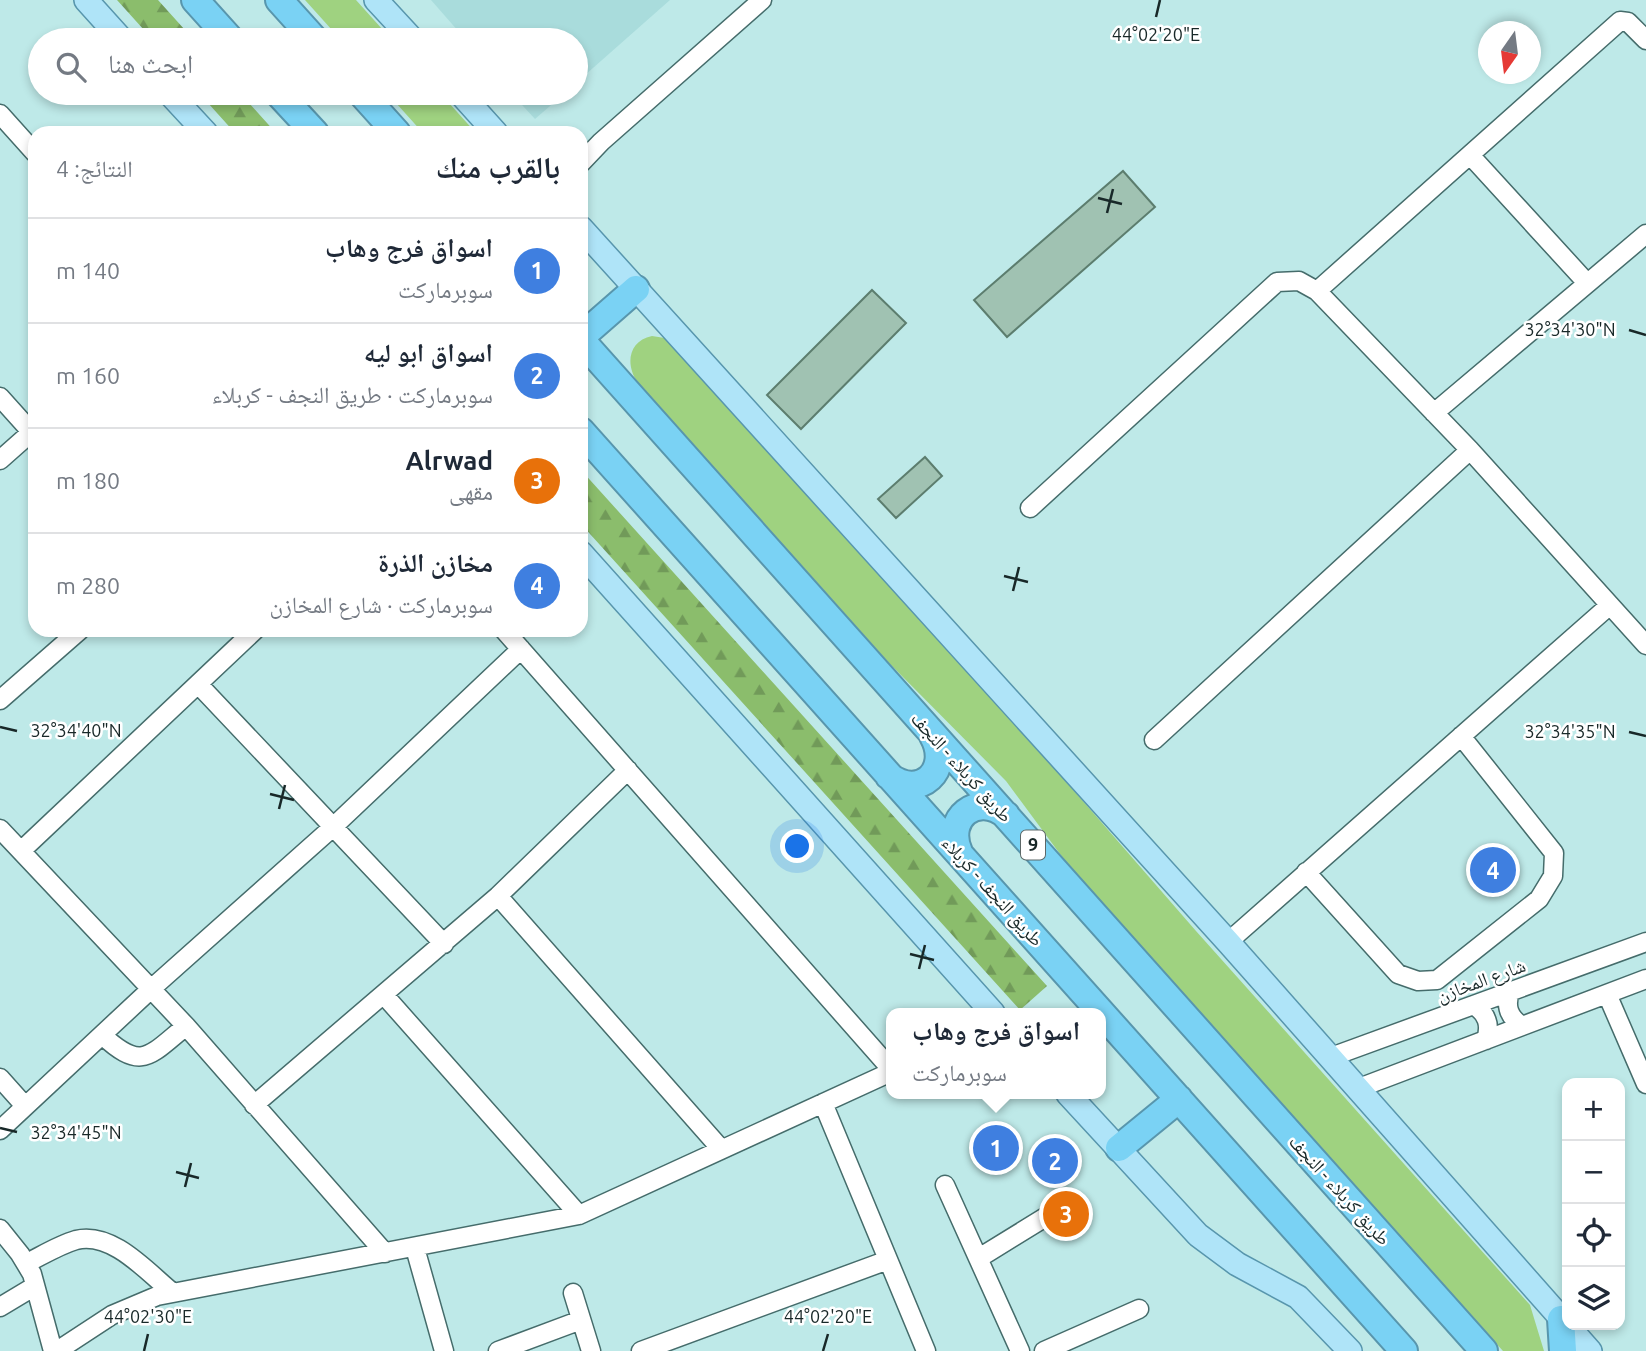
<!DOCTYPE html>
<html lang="ar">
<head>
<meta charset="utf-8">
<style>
	body { margin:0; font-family:Ubuntu,"Noto Naskh Arabic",sans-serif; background:#f2f2f3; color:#1f2937; direction:rtl }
	.controls { position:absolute; right:21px; bottom:21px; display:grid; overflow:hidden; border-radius:14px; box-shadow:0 4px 10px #0003 }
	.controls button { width:63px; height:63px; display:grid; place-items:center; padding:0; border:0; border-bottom:2px solid #e0e1e3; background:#fff; color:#1f2937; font:35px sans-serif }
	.compass { position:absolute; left:1478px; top:21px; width:63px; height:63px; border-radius:50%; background:#fff; box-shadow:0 4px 10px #0003; rotate:194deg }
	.you { position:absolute; left:798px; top:847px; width:24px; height:24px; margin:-18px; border:5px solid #fff; border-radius:50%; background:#1a73e8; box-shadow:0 0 0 10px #1a73e833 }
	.badge { display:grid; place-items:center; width:46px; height:46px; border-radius:50%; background:#8b4323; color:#fff; font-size:23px; font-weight:700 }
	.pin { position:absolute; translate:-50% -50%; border:4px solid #fff; box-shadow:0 2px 7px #0006 }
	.popup { position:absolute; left:886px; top:1008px; width:220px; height:91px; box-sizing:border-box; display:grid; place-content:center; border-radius:14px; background:#fff; filter:drop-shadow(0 2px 5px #0005); font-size:23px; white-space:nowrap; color:#747a83 }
	.popup b { font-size:26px; color:#1f2937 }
	.popup::after { content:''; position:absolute; left:50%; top:100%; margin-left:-14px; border:14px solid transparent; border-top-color:#fff }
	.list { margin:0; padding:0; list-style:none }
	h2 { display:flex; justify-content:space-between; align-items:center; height:91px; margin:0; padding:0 28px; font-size:30px }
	h2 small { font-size:23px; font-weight:400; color:#747a83 }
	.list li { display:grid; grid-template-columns:46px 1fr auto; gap:21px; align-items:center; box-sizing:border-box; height:105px; padding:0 28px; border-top:2px solid #e0e1e3 }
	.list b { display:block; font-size:26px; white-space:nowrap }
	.list p { margin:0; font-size:23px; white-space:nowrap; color:#747a83 }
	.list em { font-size:23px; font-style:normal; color:#747a83 }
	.icon { flex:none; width:38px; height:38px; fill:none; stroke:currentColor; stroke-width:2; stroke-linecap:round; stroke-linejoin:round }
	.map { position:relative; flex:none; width:1646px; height:1351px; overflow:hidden; direction:ltr }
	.search { position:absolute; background:#fff; box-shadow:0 4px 10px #0003; left:28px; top:28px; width:560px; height:77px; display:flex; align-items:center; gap:18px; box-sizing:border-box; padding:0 24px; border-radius:38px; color:#747a83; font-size:26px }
	.panel { position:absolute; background:#fff; box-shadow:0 4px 10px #0003; left:28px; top:126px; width:560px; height:511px; border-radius:21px; direction:rtl }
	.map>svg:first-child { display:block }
</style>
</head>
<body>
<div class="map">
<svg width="1646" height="1351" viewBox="0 0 1646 1351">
	<defs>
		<pattern id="forest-firs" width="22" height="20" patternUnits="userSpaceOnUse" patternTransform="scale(1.75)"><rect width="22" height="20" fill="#8bbd6c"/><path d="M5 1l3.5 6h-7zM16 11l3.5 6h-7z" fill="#719a59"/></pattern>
	</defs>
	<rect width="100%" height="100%" fill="#bee9e8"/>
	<!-- built -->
	<path fill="#a9dcdc" d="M 431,0 L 670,0 L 576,83 L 576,40 L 466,40 Z
		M 511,93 L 565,93 L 535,119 Z"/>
	<!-- green -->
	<path fill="#9fd280" d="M 305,0 L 356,0 L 392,40 L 341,40 Z
		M 387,93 L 440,93 L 476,133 L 423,133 Z
		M 652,336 L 671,339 L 1022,731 L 1196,931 L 1530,1305 L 1544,1351 L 1503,1351 L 1077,877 L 1006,781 L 889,663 L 638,383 C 625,365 628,341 652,336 Z"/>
	<!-- forest -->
	<path fill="url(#forest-firs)" d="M 117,0 L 158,0 L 194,40 L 153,40 Z
		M 199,93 L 240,93 L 276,133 L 235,133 Z
		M 581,470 L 1047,986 L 1020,1010 L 581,524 Z"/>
	<!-- building -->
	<path fill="#a0c2b2" stroke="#5c7d6e" stroke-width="2" d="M 1123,171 L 1155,207 L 1007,337 L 974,300 Z
		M 872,290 L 906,323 L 801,429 L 767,395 Z
		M 925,457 L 942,476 L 896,518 L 878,499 Z"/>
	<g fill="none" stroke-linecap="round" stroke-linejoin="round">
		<!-- minor casing -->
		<g stroke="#456c6b" stroke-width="21">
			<path id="minor" d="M 0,114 L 35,153
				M 1470,155 L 1587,283
				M 581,163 L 601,142 L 762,0
				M 1317,291 L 1620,21 L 1628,22 L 1646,40
				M 0,397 L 35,436
				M 1434,413 L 1646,234
				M 0,460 L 35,429
				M 1030,508 L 1277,282 L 1299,281 L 1317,291 L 1470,450 L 1646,645
				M 504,630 L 891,1069
				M 198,684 L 444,944
				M 0,700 L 80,630
				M 1154,740 L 1470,450
				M 0,829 L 186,1026 L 385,1253
				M 21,851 L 255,630
				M 1306,872 L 1398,974 L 1418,981 L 1437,980 L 1539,899 L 1553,876 L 1554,853 L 1461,736
				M 498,896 L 721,1149
				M 1228,942 L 1610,605
				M 1510,992 C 1505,1007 1509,1017 1522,1026
				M 1607,994 L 1646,1084
				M 384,995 L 579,1215
				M 1474,1005 C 1487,1014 1491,1024 1486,1040
				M 102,1035 C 142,1072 149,1056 186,1026
				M 1331,1057 L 1646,942
				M 0,1078 L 25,1106
				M 1359,1088 L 1646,979
				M 823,1103 L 926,1351
				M 254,1105 L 498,896 L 628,770
				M 0,1130 L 151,989 L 333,827 L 521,649
				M 945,1185 L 1020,1351
				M 0,1229 L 20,1254 L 32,1274 L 53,1351
				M 415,1248 L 444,1351
				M 979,1258 L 1052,1213
				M 27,1263 C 43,1255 59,1245 76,1240 C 113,1231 148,1273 173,1293
				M 573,1293 L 591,1351
				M 0,1307 L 35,1286
				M 57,1351 L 112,1315 L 157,1296 L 579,1215 L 891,1072
				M 498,1351 L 581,1320
				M 641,1351 L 888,1260
				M 1044,1351 L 1139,1309"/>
		</g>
		<!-- major casing -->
		<g stroke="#5896ad" stroke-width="26">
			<path id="major" d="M 86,0 L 122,40
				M 376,0 L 413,40
				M 169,93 L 206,133
				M 460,93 L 496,133
				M 581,228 L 1228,942 L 1590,1351
				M 581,553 L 993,1013
				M 1068,1094 L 1198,1235 L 1237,1264 L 1298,1297 L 1350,1351"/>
		</g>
		<!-- highway casing -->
		<g stroke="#5896ad" stroke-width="30">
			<path id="highway" d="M 195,0 L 231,40
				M 279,0 L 315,40
				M 278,93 L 315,133
				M 361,93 L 397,133
				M 581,337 L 636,289
				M 581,340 L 1484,1351
				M 581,431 L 1404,1351
				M 889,776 C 920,800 952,770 933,736
				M 959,852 C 944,818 977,792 1006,815
				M 1119,1148 L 1179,1099
				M 1561,1319 L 1563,1351"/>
		</g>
		<!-- minor -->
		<use href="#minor" stroke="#fff" stroke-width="18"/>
		<!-- major -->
		<use href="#major" stroke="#afe4f8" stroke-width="23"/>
		<!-- highway -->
		<use href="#highway" stroke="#7ad2f4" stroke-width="26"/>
	</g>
	<!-- ticks -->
	<path fill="none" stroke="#182828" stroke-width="2.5" d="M 1156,17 L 1160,0M 1098,198 L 1122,204M 1107,213 L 1113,189M 1629,330 L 1646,335M 1004,576 L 1028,582M 1013,591 L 1019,567M 0,727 L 17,731M 1629,732 L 1646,736M 270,794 L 294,800M 279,809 L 285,785M 910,954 L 934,960M 919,969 L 925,945M 0,1128 L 17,1132M 176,1172 L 199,1178M 185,1187 L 191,1163M 144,1351 L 148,1334M 823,1351 L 828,1334"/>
	<g text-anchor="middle" stroke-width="5" stroke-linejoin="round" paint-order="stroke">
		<!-- shield labels -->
		<rect fill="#fff" stroke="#5d6868" stroke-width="2" x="1021" y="830.5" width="24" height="29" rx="5"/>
		<g font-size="18" font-weight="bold" fill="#182828">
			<text x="1033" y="851">9</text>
		</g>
		<!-- street labels -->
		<g font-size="19" fill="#182828" stroke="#fff">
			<text transform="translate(962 767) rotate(48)" y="7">طريق كربلاء - النجف</text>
			<text transform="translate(993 891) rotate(48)" y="7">طريق النجف - كربلاء</text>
			<text transform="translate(1481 980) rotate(-20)" y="7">شارع المخازن</text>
			<text transform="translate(1340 1190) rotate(48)" y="7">طريق كربلاء - النجف</text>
		</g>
	</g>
	<g font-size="18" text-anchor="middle" fill="#182828" stroke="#fff" stroke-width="5" stroke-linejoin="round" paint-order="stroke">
		<text x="1156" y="41">44°02'20"E</text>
		<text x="1570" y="336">32°34'30"N</text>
		<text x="76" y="737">32°34'40"N</text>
		<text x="1570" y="738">32°34'35"N</text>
		<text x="76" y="1139">32°34'45"N</text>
		<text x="148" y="1323">44°02'30"E</text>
		<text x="828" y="1323">44°02'20"E</text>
	</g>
</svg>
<div class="controls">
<button>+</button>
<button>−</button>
<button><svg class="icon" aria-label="locate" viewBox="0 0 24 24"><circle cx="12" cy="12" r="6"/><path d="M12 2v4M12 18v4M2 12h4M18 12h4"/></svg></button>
<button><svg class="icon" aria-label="layers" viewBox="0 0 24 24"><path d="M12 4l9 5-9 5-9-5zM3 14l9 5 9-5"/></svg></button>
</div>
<svg class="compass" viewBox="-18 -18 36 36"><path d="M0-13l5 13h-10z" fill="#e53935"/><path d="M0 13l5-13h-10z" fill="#747a83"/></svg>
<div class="you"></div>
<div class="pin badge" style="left:996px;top:1148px;background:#3f7fe0">1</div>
<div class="popup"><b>اسواق فرج وهاب</b>سوبرماركت</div>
<div class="pin badge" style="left:1055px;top:1161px;background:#3f7fe0">2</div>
<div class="pin badge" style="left:1066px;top:1214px;background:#e8710a">3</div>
<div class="pin badge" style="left:1493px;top:870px;background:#3f7fe0">4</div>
<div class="search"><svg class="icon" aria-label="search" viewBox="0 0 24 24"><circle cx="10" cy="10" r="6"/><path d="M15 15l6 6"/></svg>ابحث هنا</div>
<section class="panel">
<h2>بالقرب منك<small>النتائج: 4</small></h2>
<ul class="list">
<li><span class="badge" style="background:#3f7fe0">1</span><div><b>اسواق فرج وهاب</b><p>سوبرماركت</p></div><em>140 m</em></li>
<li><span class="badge" style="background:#3f7fe0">2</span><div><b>اسواق ابو ليه</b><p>سوبرماركت · طريق النجف - كربلاء</p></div><em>160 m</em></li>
<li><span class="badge" style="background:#e8710a">3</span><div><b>Alrwad</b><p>مقهى</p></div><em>180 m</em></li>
<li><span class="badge" style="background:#3f7fe0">4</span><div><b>مخازن الذرة</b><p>سوبرماركت · شارع المخازن</p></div><em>280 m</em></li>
</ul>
</section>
</div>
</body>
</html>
